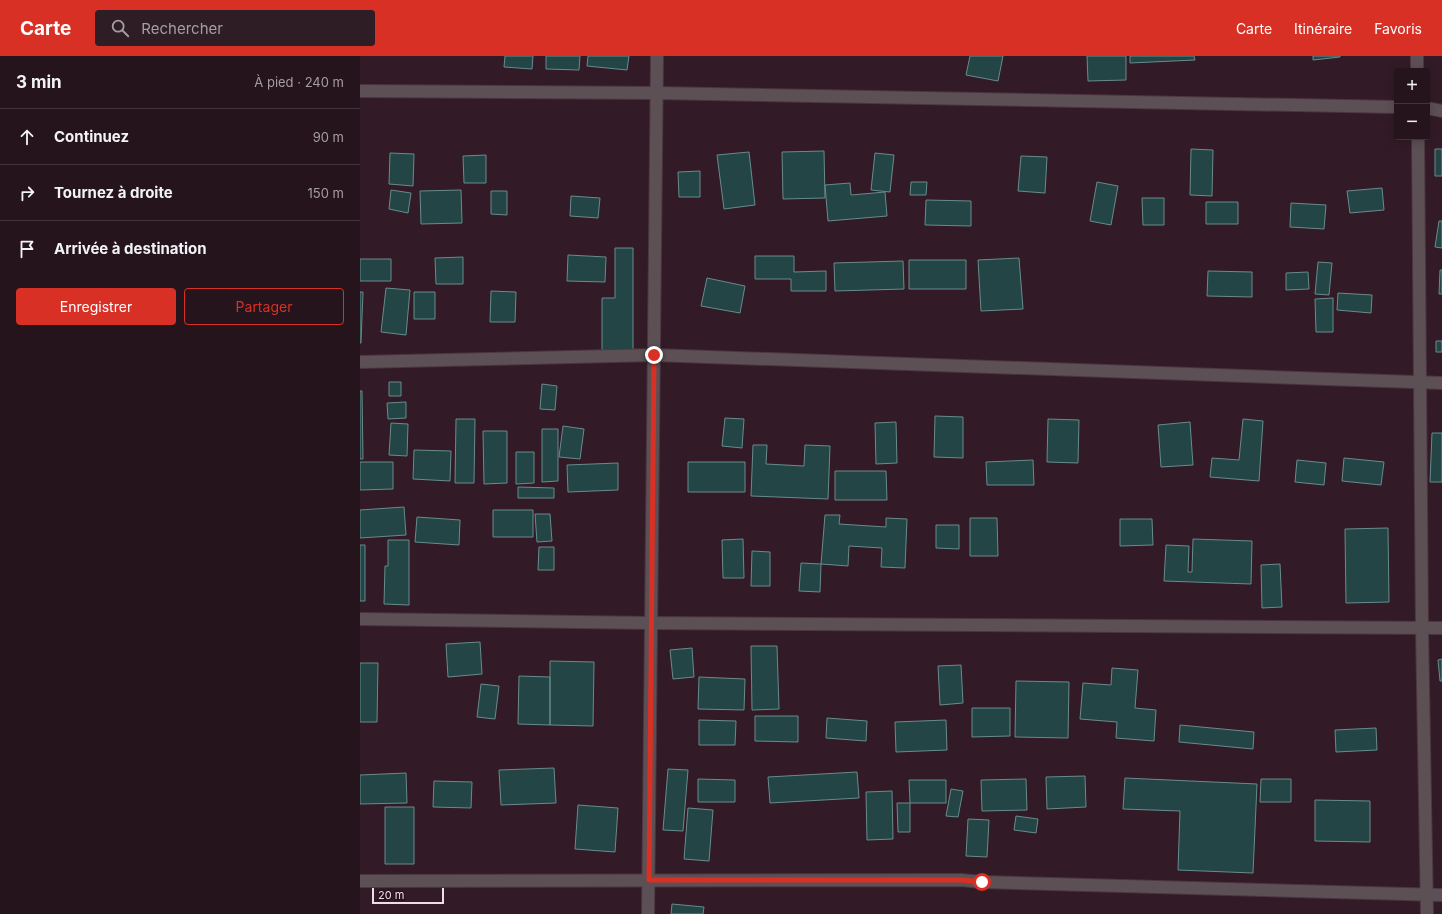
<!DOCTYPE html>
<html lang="fr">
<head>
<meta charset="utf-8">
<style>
	body { margin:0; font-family:Inter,sans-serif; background:#2e1d25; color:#f1f3f6 }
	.controls { position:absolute; right:12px; top:12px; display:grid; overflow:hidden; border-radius:4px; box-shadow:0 2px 10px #0003 }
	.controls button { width:36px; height:36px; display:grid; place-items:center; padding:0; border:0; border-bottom:1px solid #42333b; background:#26141c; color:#f1f3f6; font:20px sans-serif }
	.scale { position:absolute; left:12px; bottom:10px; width:72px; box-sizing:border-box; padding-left:4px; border:2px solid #eddde4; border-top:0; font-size:11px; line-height:14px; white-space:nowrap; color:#eddde4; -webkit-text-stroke:3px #27111c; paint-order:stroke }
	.stop { position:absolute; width:12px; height:12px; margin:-9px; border:3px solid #d93025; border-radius:50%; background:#fff }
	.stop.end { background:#d93025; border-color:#fff; box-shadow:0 1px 4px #0008 }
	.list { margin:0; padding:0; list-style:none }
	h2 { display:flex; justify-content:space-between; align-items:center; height:52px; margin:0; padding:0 16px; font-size:17px }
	h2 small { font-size:13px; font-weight:400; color:#a49ea3 }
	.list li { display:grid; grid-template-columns:26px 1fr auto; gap:12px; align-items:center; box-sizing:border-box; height:56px; padding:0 16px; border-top:1px solid #42333b }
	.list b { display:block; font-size:15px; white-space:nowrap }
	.list em { font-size:13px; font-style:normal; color:#a49ea3 }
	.actions { display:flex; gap:8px; padding:12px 16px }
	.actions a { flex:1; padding:9px 0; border:1px solid #d93025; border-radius:4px; text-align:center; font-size:14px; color:#d93025 }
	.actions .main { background:#d93025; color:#fff }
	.icon { flex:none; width:22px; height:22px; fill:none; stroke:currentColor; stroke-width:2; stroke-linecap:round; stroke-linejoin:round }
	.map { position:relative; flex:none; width:1082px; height:858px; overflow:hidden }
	header { display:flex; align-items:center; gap:24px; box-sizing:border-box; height:56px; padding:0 20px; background:#d93025; color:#fff }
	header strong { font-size:19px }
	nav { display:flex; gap:22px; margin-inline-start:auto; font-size:14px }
	.search { width:280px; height:36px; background:#2e1d25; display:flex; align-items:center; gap:10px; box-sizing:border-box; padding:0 14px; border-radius:4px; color:#a49ea3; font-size:15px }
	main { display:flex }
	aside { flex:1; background:#26141c }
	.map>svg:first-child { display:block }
</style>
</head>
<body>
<header>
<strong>Carte</strong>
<div class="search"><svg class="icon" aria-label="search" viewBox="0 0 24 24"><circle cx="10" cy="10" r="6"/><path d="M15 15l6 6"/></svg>Rechercher</div>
<nav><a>Carte</a><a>Itinéraire</a><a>Favoris</a></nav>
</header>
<main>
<aside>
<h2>3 min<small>À pied · 240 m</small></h2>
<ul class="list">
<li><svg class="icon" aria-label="ahead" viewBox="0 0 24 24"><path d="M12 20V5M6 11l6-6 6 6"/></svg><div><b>Continuez</b></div><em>90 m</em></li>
<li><svg class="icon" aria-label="right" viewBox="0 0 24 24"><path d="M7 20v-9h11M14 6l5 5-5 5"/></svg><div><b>Tournez à droite</b></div><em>150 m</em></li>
<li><svg class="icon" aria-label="arrive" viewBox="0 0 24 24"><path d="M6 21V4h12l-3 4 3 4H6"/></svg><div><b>Arrivée à destination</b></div></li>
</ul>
<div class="actions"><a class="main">Enregistrer</a><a>Partager</a></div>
</aside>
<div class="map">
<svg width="1082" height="858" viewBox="0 0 1082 858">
	<rect width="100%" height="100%" fill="#321b26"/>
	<!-- building -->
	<path fill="#234546" stroke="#688b8c" d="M 145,0 L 173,0 L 172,13 L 144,11 Z
		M 186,0 L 220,0 L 219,14 L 186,13 Z
		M 228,0 L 269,0 L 267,14 L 227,10 Z
		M 610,0 L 643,0 L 638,25 L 606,19 Z
		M 727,0 L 766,0 L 766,24 L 728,25 Z
		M 770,0 L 834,0 L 835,4 L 770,7 Z
		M 953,0 L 980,0 L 980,1 L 953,4 Z
		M 831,93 L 853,94 L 852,140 L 830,139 Z
		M 1075,93 L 1082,93 L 1082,120 L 1075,120 Z
		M 464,95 L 465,142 L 423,143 L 422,96 Z
		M 389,96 L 395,149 L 364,153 L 357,99 Z
		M 30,97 L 54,98 L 53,130 L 29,128 Z
		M 515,97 L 534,99 L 530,136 L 511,134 Z
		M 126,99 L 126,127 L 104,127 L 103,100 Z
		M 661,100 L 687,101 L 685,137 L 658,135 Z
		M 340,115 L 340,141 L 319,141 L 318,116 Z
		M 551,126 L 567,126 L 566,139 L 550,139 Z
		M 737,126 L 758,130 L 751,169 L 730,165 Z
		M 490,127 L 491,139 L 525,136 L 527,160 L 468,165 L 465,129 Z
		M 1022,132 L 1024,154 L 990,157 L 987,135 Z
		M 31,134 L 51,137 L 48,157 L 29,153 Z
		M 101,134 L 102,167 L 61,168 L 60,135 Z
		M 131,135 L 147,135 L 147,159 L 131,158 Z
		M 211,140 L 240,142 L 238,162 L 210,160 Z
		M 782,142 L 804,142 L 804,169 L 783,169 Z
		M 566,144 L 611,145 L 611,170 L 565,169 Z
		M 846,146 L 878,146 L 878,168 L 846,168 Z
		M 931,147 L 966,149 L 964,173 L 930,171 Z
		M 1079,165 L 1082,165 L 1082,192 L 1075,191 Z
		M 255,192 L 273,192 L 273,294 L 242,294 L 242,242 L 255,242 Z
		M 208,199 L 246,201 L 245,226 L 207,225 Z
		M 395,200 L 434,200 L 434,216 L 466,215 L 466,235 L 431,235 L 431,223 L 395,223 Z
		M 103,201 L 103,228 L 76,228 L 75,202 Z
		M 659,202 L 663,253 L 621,255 L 618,204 Z
		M 0,203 L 31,203 L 31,225 L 0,225 Z
		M 549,204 L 606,204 L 606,233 L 549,233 Z
		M 543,205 L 544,233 L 475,235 L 474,207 Z
		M 958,206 L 972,207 L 969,239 L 955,238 Z
		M 1080,214 L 1082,214 L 1082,238 L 1079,238 Z
		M 848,215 L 892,216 L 892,241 L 847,240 Z
		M 948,216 L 949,233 L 926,234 L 926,217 Z
		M 347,222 L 385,230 L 380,257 L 341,250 Z
		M 26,232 L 50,234 L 46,279 L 21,276 Z
		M 131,235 L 156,236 L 155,266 L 130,266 Z
		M 0,236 L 3,236 L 1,287 L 0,287 Z
		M 54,236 L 75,236 L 75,263 L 54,263 Z
		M 978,237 L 1012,239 L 1011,257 L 977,254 Z
		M 973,242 L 973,276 L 956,276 L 955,243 Z
		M 1076,285 L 1082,285 L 1082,296 L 1076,296 Z
		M 29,326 L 41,326 L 41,340 L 29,340 Z
		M 182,328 L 197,330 L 195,354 L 180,353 Z
		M 0,335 L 2,335 L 3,403 L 0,403 Z
		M 46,346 L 46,362 L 28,363 L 27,347 Z
		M 575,360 L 603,361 L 603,402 L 574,401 Z
		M 365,362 L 384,363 L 382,392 L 362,390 Z
		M 96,363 L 115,363 L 114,427 L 95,427 Z
		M 688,363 L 719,364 L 718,407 L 687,406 Z
		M 883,363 L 903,365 L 899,425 L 850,421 L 852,402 L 879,404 Z
		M 536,366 L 537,407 L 516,408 L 515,367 Z
		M 830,366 L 833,409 L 801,411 L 798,369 Z
		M 31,367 L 48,368 L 47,400 L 29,399 Z
		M 203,370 L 224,373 L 220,403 L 199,401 Z
		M 182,373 L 198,373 L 198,425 L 182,426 Z
		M 123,375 L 147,375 L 147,427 L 124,428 Z
		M 1072,377 L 1082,377 L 1082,426 L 1070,426 Z
		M 393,389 L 407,389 L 406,408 L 444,410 L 445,389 L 470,390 L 468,443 L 391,440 Z
		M 54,394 L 91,395 L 90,425 L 53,423 Z
		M 156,396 L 174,396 L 174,427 L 156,428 Z
		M 984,402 L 1024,406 L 1021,429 L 982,425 Z
		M 673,404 L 674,429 L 627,429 L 626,406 Z
		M 937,404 L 966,407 L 964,429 L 935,426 Z
		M 0,406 L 33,406 L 33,433 L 0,434 Z
		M 328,406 L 385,406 L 385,436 L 328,436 Z
		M 258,407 L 258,434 L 208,436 L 207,409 Z
		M 475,415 L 526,415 L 527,444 L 475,444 Z
		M 158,431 L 194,432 L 194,442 L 158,442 Z
		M 44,451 L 46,479 L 0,482 L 0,454 Z
		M 133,454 L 173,454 L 173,481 L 133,481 Z
		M 175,458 L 190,458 L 192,485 L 177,486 Z
		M 465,459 L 480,459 L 479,468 L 526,471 L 526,462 L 547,463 L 545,512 L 521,511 L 522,492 L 489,490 L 488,510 L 461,508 Z
		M 57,461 L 100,464 L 99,489 L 55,486 Z
		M 610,462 L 637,462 L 638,500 L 610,500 Z
		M 760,463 L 792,463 L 793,489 L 760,490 Z
		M 576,469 L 599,469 L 599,493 L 576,492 Z
		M 1028,472 L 1029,546 L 986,547 L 985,473 Z
		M 383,483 L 384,522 L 363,522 L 362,484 Z
		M 833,483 L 892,485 L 891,528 L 804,525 L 806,489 L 829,490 L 828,516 L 832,516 Z
		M 28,484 L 49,484 L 49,549 L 24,548 L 25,510 L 28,510 Z
		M 0,489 L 5,489 L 5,545 L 0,545 Z
		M 179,491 L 194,491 L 194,514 L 178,514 Z
		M 392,495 L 410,496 L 410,530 L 391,530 Z
		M 441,507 L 461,508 L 460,536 L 439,535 Z
		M 920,508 L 922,551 L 902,552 L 901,509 Z
		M 120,586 L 122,618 L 88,621 L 86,588 Z
		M 391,590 L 417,590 L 419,653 L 392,654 Z
		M 332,592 L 334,621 L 313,623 L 310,594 Z
		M 1082,603 L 1082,625 L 1080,625 L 1078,604 Z
		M 190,605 L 234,606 L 233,670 L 190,669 Z
		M 0,607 L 18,607 L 17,666 L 0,666 Z
		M 601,609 L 603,647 L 580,649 L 578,610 Z
		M 752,612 L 778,614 L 775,652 L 796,654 L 794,685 L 756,682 L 757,666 L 720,663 L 723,627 L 751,629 Z
		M 159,620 L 190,621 L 190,669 L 158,668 Z
		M 339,621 L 385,623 L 384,654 L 338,653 Z
		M 656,625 L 709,626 L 708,682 L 655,681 Z
		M 121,628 L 139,630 L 135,663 L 117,661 Z
		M 612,652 L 650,652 L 650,680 L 612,681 Z
		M 395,660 L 438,660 L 438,686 L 395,685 Z
		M 467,662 L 507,665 L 506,685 L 466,682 Z
		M 339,664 L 376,665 L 375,689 L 339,689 Z
		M 586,664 L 587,694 L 536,696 L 535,666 Z
		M 820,669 L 894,676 L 893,693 L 819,686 Z
		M 1016,672 L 1017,694 L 976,696 L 975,674 Z
		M 194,712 L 196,747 L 141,749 L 139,714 Z
		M 308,713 L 328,714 L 323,775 L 303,774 Z
		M 497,716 L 499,742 L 410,747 L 408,721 Z
		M 46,717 L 47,747 L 0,748 L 0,719 Z
		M 725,720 L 726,751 L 687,753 L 686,721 Z
		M 765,722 L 897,728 L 893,817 L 818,814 L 820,755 L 763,753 Z
		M 338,723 L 375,724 L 375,746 L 338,746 Z
		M 666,723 L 667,754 L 622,755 L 621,724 Z
		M 901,723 L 931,723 L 931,746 L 900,746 Z
		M 549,724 L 586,724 L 586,747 L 550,747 Z
		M 74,725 L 112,726 L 111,752 L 73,751 Z
		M 591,733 L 603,735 L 598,761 L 586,760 Z
		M 532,735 L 533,783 L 507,784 L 506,736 Z
		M 955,744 L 1010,745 L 1010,786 L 955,785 Z
		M 537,747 L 550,747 L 550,776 L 538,776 Z
		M 218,749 L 258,752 L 255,796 L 215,793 Z
		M 25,751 L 54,751 L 54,808 L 25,808 Z
		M 328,752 L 353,754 L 349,805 L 324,803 Z
		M 656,760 L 678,763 L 676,777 L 654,774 Z
		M 608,763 L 629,764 L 627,801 L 606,800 Z
		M 312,848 L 344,851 L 343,858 L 311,858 Z"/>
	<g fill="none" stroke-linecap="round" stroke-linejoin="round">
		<!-- minor casing -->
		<g stroke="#4c3641" stroke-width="14">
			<path id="minor" d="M 1057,0 L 1057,15
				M 0,35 L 296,37 L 1037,51
				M 1067,52 L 1082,55
				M 1058,81 L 1062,572 L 1067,858
				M 0,306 L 294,299 L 1082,327
				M 0,563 L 291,567 L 1082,572
				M 0,825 L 601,824 L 622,826 L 1082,839"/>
		</g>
		<!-- tertiary casing -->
		<g stroke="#4c3641" stroke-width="14">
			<path id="tertiary" d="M 288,858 L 297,0"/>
		</g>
		<!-- minor -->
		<use href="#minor" stroke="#5c5055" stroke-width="12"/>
		<!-- tertiary -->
		<use href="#tertiary" stroke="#5c5055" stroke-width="12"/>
	</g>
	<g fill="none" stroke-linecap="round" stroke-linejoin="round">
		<!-- route -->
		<path stroke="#d93025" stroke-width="5" d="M 294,299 L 289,824 L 601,824 L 622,826"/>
	</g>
</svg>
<div class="controls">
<button>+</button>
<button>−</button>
</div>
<div class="scale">20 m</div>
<div class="stop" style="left:622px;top:826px"></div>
<div class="stop end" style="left:294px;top:299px"></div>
</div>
</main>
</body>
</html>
